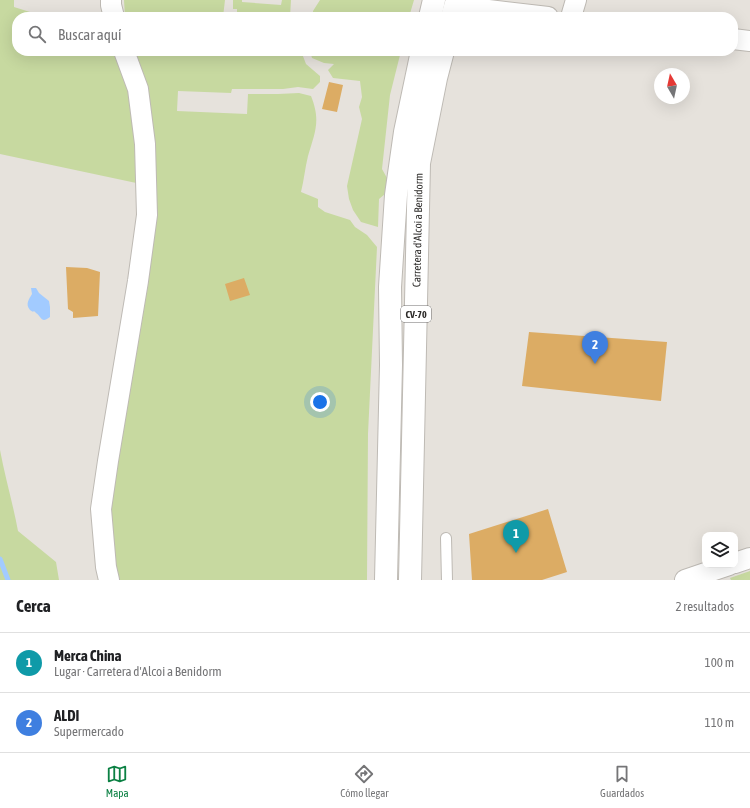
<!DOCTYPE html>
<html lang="es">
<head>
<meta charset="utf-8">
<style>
	body { margin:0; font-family:"Asap Condensed",sans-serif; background:#f2f2f2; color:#202124 }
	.controls { position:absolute; right:12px; bottom:12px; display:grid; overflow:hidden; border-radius:8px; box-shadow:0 4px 16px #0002 }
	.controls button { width:36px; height:36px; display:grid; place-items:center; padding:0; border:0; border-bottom:1px solid #e0e0e0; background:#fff; color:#202124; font:20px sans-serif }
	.compass { position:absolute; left:654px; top:68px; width:36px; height:36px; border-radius:50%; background:#fff; box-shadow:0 4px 16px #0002; rotate:351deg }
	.you { position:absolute; left:320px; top:402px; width:14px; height:14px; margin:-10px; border:3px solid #fff; border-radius:50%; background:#1a73e8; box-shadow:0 0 0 6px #1a73e833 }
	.badge { display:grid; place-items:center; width:26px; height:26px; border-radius:50%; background:#0b8043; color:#fff; font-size:13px; font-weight:700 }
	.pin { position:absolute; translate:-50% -33px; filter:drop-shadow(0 1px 2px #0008) }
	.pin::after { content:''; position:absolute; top:21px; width:14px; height:12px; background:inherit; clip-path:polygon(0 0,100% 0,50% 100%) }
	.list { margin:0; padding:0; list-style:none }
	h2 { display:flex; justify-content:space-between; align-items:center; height:52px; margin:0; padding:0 16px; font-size:17px }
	h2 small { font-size:13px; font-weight:400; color:#757577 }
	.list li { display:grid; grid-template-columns:26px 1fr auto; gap:12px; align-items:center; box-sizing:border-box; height:60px; padding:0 16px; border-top:1px solid #e0e0e0 }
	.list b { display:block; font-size:15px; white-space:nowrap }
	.list p { margin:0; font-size:13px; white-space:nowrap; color:#757577 }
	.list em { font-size:13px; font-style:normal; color:#757577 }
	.icon { flex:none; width:22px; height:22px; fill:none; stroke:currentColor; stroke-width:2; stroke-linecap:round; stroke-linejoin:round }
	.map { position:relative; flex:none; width:750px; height:580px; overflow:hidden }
	.search { position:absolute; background:#fff; box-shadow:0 4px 16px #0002; left:12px; right:12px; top:12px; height:44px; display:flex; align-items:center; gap:10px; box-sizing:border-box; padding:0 14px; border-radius:16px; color:#757577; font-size:15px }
	.sheet { height:172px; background:#fff }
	nav { display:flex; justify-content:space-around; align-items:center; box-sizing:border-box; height:56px; border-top:1px solid #e0e0e0; background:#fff; font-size:11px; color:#757577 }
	nav a { display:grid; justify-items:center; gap:2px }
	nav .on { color:#0b8043 }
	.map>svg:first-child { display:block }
</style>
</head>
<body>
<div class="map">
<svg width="750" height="580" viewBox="0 0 750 580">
	<rect width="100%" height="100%" fill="#e6e2dc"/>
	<!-- green -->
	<path fill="#c7d9a0" d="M 0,0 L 14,0 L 14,7 L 46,17 L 17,17 L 17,51 L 116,51 L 128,81 L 141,184 L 0,154 Z
		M 124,0 L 225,0 L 223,17 L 125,17 Z
		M 233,0 L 242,0 L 242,2 L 281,5 L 282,0 L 291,0 L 290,17 L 237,14 L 237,9 L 233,9 Z
		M 320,0 L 414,0 L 409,17 L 313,17 L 313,11 Z
		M 133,51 L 301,51 L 306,64 L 320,76 L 320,82 L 313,89 L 298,87 L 283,89 L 232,89 L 231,93 L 178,91 L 177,111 L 247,114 L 248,94 L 278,94 L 299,93 L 311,96 C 321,121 315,132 308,156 C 305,168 304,180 301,192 L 318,199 L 318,207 L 325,212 L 350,220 L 355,227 L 367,235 L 377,247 L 368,434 L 367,580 L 118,580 L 109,526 L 111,486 L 149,269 Z
		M 310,51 L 401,51 L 390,95 L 382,169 L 387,178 L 385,194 L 379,199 L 378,227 L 361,222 L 353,210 L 349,199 L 347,186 L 362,119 L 359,107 L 362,97 L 360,81 L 333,78 L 328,70 L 334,64 L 324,63 L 312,58 Z
		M 0,450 C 5,477 13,504 18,531 L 56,562 L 59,580 L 0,580 Z
		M 750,571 L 750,580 L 731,580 L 730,578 Z"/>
	<!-- water -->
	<path fill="#a2cbff" d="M 31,288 L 36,288 L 39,293 L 49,301 L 50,307 L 50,317 C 41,324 42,317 36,313 C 32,309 35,314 30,310 C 25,304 29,299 32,294 Z"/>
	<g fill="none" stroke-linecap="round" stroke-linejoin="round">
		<!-- stream -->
		<path stroke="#a2cbff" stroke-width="5" d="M 0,559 L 8,580"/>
	</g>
	<!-- building -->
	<path fill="#dcac64" d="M 329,82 L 343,85 L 337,112 L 322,109 Z
		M 66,267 L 87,268 L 100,272 L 98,316 L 73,318 L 73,312 L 68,309 Z
		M 244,278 L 250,295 L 230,301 L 225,284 Z
		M 529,332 L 667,342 L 661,401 L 522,386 Z
		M 548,509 L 567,572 L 542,580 L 472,580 L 469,534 Z"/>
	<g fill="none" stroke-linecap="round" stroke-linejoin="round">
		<!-- lane casing -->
		<g stroke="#bebab4" stroke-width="12">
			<path id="lane" d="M 446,538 L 447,580"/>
		</g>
		<!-- street casing -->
		<g stroke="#bebab4" stroke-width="22">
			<path id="street" d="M 111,0 L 111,5 L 114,17
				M 455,6 L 548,17
				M 571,17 L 576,0
				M 733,39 L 750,41
				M 735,563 L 750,558
				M 109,580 L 106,567 L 101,509 L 108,461 L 138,281 L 147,215 L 145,144 L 138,89 L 124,51
				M 685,580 L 729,565"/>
		</g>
		<!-- primary casing -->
		<g stroke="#bebab4" stroke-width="24">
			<g id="primary">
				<path d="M 430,17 L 434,0"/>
				<path d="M 452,17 L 457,0"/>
				<path d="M 386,580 L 391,365 L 390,287 L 396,195 L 405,132 L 422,51"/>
				<path id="s1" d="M 410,580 L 419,163 L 436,78 L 443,51"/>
			</g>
		</g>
		<!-- lane -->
		<use href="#lane" stroke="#fff" stroke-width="10"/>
		<!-- street -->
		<use href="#street" stroke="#fff" stroke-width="20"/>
		<!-- primary -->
		<use href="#primary" stroke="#fff" stroke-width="22"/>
	</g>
	<g text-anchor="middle" stroke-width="4" stroke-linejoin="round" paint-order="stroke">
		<!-- shield labels -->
		<rect fill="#fff" stroke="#6d6b6a" stroke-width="1" x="401" y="306" width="30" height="16" rx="3"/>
		<g font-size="10" font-weight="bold" fill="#2e2c2a">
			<text x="416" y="318">CV-70</text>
		</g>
		<!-- street labels -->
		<g font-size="11" fill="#2e2c2a" stroke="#fff">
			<text dy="4" stroke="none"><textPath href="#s1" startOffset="350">Carretera d'Alcoi a Benidorm</textPath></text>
		</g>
	</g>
</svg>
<div class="controls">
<button><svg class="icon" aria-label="layers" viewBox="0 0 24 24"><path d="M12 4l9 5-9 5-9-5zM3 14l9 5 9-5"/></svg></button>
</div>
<svg class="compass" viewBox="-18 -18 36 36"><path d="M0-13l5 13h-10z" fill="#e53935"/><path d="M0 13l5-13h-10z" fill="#757577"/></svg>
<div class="you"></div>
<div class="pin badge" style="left:516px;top:553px;background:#0f9aa8">1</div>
<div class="pin badge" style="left:595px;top:364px;background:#3f7fe0">2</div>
<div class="search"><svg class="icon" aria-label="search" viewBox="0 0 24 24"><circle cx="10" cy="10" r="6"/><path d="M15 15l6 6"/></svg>Buscar aquí</div>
</div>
<section class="sheet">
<h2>Cerca<small>2 resultados</small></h2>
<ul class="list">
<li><span class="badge" style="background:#0f9aa8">1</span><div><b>Merca China</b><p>Lugar · Carretera d'Alcoi a Benidorm</p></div><em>100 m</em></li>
<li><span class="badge" style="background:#3f7fe0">2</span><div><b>ALDI</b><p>Supermercado</p></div><em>110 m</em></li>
</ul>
</section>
<nav>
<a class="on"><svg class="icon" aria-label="map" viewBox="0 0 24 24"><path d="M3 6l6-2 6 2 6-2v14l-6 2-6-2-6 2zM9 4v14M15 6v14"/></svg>Mapa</a>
<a><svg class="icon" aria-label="directions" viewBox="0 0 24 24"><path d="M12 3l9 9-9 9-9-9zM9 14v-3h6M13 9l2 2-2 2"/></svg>Cómo llegar</a>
<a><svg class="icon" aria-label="saved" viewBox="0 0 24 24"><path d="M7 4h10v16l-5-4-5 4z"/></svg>Guardados</a>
</nav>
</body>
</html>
